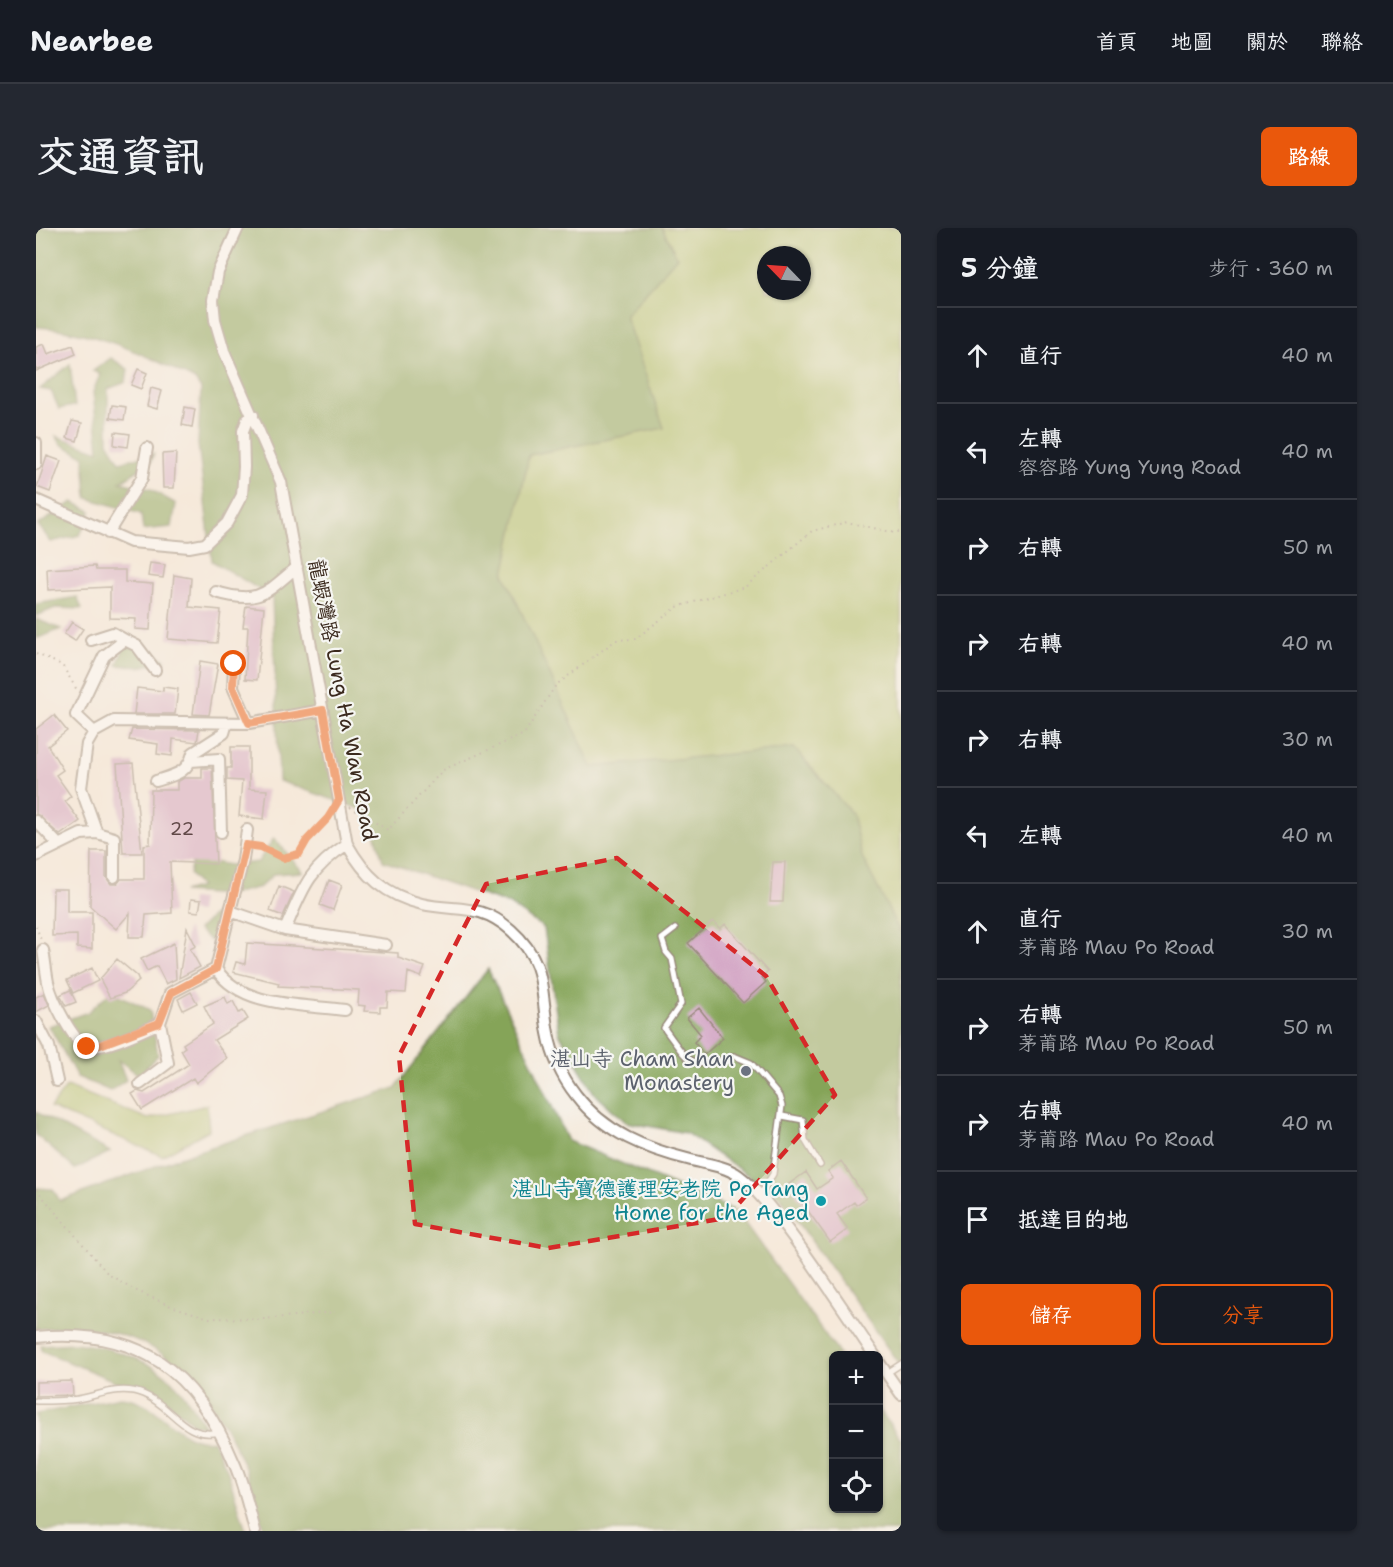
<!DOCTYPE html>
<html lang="zh-TW">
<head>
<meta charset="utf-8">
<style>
	body { margin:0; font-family:"Shantell Sans","LXGW WenKai TC",sans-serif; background:#242831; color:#f1f3f6 }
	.controls { position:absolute; right:18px; bottom:18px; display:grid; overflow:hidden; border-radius:9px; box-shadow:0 2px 4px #0004 }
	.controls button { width:54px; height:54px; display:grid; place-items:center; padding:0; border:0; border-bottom:2px solid #363941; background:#171b24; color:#f1f3f6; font:30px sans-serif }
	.compass { position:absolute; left:721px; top:18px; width:54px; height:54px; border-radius:50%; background:#171b24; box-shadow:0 2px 4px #0004; rotate:295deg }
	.stop { position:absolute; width:18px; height:18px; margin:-14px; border:4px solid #ea580c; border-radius:50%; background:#fff }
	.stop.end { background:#ea580c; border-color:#fff; box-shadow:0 2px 6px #0008 }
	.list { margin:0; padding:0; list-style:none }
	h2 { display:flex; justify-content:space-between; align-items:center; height:78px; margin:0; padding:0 24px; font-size:26px }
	h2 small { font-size:20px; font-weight:400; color:#9ea1a6 }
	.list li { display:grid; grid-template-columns:39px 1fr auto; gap:18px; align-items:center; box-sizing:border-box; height:96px; padding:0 24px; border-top:2px solid #363941 }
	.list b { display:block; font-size:22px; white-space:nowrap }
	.list p { margin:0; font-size:20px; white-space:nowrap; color:#9ea1a6 }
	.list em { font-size:20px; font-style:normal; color:#9ea1a6 }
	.actions { display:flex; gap:12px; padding:18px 24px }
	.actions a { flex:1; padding:14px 0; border:2px solid #ea580c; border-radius:9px; text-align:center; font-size:21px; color:#ea580c }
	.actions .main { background:#ea580c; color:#fff }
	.icon { flex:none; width:33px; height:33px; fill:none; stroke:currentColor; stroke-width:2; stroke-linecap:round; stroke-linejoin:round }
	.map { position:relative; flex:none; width:865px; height:1303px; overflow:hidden; border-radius:9px }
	header { display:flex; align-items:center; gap:36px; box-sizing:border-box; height:84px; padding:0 30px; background:#171b24; border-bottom:2px solid #363941 }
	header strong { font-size:28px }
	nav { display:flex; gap:33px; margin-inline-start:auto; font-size:21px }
	.intro { display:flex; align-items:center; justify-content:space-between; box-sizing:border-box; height:144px; padding:0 36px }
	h1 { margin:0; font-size:42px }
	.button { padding:15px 27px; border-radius:9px; background:#ea580c; color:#fff; font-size:21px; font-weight:700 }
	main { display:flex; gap:36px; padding:0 36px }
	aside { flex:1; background:#171b24; border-radius:9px; box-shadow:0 2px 4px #0004 }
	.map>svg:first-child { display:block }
</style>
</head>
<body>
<header>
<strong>Nearbee</strong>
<nav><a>首頁</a><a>地圖</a><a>關於</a><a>聯絡</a></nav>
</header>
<div class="intro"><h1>交通資訊</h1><a class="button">路線</a></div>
<main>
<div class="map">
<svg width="865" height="1303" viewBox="0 0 865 1303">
	<rect width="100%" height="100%" fill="#f6f6f2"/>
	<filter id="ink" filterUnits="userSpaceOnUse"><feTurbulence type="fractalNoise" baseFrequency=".0167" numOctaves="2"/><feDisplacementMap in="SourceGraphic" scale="12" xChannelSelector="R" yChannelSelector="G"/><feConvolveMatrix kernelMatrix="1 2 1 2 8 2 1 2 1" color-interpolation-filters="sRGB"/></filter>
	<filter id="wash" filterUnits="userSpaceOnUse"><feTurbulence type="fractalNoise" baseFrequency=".008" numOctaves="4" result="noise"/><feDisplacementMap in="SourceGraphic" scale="24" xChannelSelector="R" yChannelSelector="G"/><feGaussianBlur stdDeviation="1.35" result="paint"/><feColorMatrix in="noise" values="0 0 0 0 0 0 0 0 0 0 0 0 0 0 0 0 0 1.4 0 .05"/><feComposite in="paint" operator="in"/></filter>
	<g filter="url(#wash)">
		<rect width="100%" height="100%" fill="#f5e9da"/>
		<!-- green -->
		<path fill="#a7bd62" stroke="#717440" stroke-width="1.5" fill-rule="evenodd" d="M 626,0 L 865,0 L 865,706 L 826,629 L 816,586 L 758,520 L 556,540 L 468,346 L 493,227 L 627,200 L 589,88 L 641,29 ZM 730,27 L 766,27 L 766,63 L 730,63 Z
			M 31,858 L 112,891 L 171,877 L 173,902 L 126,928 L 14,880 Z"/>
		<!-- forest -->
		<path fill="#85a458" stroke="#60673b" stroke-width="1.5" d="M 0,0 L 626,0 L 641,29 L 589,88 L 628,200 L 493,227 L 468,346 L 556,539 L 758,520 L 816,586 L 826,629 L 865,706 L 865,1139 L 745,970 L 650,905 L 590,894 L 558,865 L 523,805 L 508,700 L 472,676 L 347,633 L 333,584 L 243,553 L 236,369 L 176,333 L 162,216 L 165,161 L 159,152 C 108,126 58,102 0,99 Z
			M 75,130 L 92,141 L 90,154 L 72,161 L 72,214 L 84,234 L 118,225 L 115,234 L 84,254 L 114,261 L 140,276 L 136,299 L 107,302 L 105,286 L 51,270 L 48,228 L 25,216 L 20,208 L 63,223 L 57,164 L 64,146 L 57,143 Z
			M 34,136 L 39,178 L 23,181 L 15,163 L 4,161 Z
			M 37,274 L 55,283 L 44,307 L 15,314 L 2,297 Z
			M 41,369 L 46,381 L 19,380 L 0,388 L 0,376 Z
			M 0,391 L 25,401 L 0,411 Z
			M 88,419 L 112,420 L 129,432 L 105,439 L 81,437 Z
			M 238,610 L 267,644 L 238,646 L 224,659 L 192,667 L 147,664 L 164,659 L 153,646 L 157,630 L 194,637 L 222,634 Z
			M 179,685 L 181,702 L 175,713 L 162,702 Z
			M 452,741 L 532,913 L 700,983 L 804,1127 L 798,1128 L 798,1280 L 842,1280 L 843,1181 L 865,1212 L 865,1303 L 228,1303 C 221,1280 216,1254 206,1233 C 163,1137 109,1090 0,1101 L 0,960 L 17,961 L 24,973 L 147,928 L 359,860 Z
			M 75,763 L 114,782 L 122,827 L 103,847 L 82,832 L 90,852 L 74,863 L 41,849 L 13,798 L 52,784 Z
			M 0,884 L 74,924 L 39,941 L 0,907 Z
			M 39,1115 C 73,1119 116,1131 140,1157 C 152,1169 160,1185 169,1199 L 158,1196 L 121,1165 L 109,1159 L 83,1155 L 6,1123 L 5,1117 Z
			M 84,1169 C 125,1171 140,1218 177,1212 L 191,1241 L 210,1303 L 0,1303 L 0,1186 Z"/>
		<g id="blocks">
			<!-- building -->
			<path fill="#d1a1c2" d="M 8,116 L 12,126 L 37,117 L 40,126 L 0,143 L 0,119 Z
				M 102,141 L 111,145 L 105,161 L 95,157 Z
				M 115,160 L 126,163 L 121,181 L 111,178 Z
				M 76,177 L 90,179 L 88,192 L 74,190 Z
				M 149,179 L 159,181 L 156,199 L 146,197 Z
				M 36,193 L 46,195 L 41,213 L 31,210 Z
				M 79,204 L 94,206 L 92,219 L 78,217 Z
				M 140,225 L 138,260 L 127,260 L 126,226 Z
				M 11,228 L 25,233 L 14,264 L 1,259 Z
				M 114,335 L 129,337 L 127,350 L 112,348 Z
				M 59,338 L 60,342 L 89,342 L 89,354 L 117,356 L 114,402 L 99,401 L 100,391 L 74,390 L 74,359 L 12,362 L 11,341 Z
				M 138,347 L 155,350 L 153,379 L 185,382 L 181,415 L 132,411 Z
				M 210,378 L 228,380 L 221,452 L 209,451 L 212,399 L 207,399 Z
				M 36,394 L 47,401 L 39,413 L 28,406 Z
				M 164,433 L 182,436 L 173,487 L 157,486 Z
				M 127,459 L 142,461 L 139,486 L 98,486 L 101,460 L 127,463 Z
				M 18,487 L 31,503 L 12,518 L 27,542 L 20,547 L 35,568 L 29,573 L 44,593 L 24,607 L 0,586 L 0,501 Z
				M 96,501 L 163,502 L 161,514 L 137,511 L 136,528 L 121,526 L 122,516 L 93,512 Z
				M 195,519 L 213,519 L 213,561 L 231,562 L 228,591 L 203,588 L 206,553 L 191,552 L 191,540 L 195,540 Z
				M 97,535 L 106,625 L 87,625 L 81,536 Z
				M 166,540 L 176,540 L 180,636 L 134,634 L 136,685 L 110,687 L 108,709 L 93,709 L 94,685 L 80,701 L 54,678 L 55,623 L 70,623 L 70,649 L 75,656 L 81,656 L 85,651 L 108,651 L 108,617 L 114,616 L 115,562 L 141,562 L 141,554 L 148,550 L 166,550 Z
				M 737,634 L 749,634 L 747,674 L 734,674 Z
				M 293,652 L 306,657 L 297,682 L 284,677 Z
				M 243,658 L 258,664 L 247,688 L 234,683 Z
				M 17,661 L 31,661 L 31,684 L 56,684 L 56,721 L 41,720 L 41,707 L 16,708 Z
				M 155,671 L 165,672 L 163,684 L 154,683 Z
				M 677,693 L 684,701 L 689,696 L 732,744 L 726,749 L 730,754 L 707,775 L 652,715 Z
				M 151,700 L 160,718 L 154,721 L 164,739 L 143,750 Z
				M 138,715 L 140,751 L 130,756 L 121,738 L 111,743 L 105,731 Z
				M 211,715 L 362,725 L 362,730 L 389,739 L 385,749 L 372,744 L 370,765 L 352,764 L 351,779 L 344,779 L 344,784 L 328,783 L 329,778 L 322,777 L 323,762 L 242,758 L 243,755 L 197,744 L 200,734 L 209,736 Z
				M 81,731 L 101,748 L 103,753 L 89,765 L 74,770 L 64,751 Z
				M 56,740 L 62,753 L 37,765 L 31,752 Z
				M 34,762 L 40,774 L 30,778 L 24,767 Z
				M 155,764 L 161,775 L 147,782 L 142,771 Z
				M 8,765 L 13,777 L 0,784 L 0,769 Z
				M 189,769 L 192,776 L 197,773 L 203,785 L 207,783 L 212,791 L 178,812 L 191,830 L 160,855 L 157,850 L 106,882 L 96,866 L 101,863 L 108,865 L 153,836 L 145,822 L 149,819 L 147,816 L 177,796 L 168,778 Z
				M 663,780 L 687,810 L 668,827 L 658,814 L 665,807 L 651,790 Z
				M 805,933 L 830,970 L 820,977 L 818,974 L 801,986 L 812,1001 L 794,1014 L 753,956 L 770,944 L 781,961 L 797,950 L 792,943 Z
				M 36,1153 L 37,1167 L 0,1168 L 0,1154 Z"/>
		</g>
	</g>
	<g filter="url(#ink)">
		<use href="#blocks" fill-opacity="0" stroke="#988a7c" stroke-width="1.5"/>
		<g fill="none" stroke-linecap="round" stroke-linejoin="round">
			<!-- service casing -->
			<g stroke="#988a7c" stroke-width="8">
				<path id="service" d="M 639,701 L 626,711 L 630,724 L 636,731 L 645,776 L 628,800 C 654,835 654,844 698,828 L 715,835 L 743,868 L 746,878 L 737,946 L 724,967
					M 746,888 L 767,892 L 769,912 L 784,937
					M 851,1145 L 865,1136
					M 0,1173 C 14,1173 29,1173 42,1171 C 64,1167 85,1157 107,1166 C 136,1177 147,1212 183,1204"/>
			</g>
			<!-- minor casing -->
			<g stroke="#988a7c" stroke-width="14">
				<path id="minor" d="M 202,0 L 182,44 L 177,72 L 179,92 L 188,123 L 245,254 L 311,616 C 329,648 349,667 386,676 C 421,684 443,674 475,702 C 512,735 504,763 512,805 C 516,827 526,849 540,867 C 569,905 610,921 655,932 C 671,936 689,938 702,947 C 722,962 736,982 751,1001 C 782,1042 810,1085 839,1128
					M 0,215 L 0,236
					M 0,272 L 95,314 L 153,319 L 169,316 L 191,295 L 206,267 L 208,239 L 207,203 L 211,192 L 217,187
					M 72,305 L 106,250 L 111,220
					M 180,364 C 223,377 230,365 261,339
					M 55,412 L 77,405 L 89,412 L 68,428 L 40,487 L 58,504
					M 89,412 L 101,418 L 119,442
					M 198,436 L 197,459 L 213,495
					M 155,533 L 183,531 L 185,604
					M 120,553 C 139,547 152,545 157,525 L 188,505 L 191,495
					M 0,593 L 23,617
					M 61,605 L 78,610 L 78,649
					M 0,628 L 45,606 L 61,605 L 45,560 L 51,516 L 58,504 L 78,493 L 213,495 L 287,482
					M 194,683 L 207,632 L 211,602
					M 249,702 L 350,717
					M 7,722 C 9,733 10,744 12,754 C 15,769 38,818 53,819 C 72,820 106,803 124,795 L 134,765 L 180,741 L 194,683 L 249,702 C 267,660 272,642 311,616
					M 180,741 C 206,780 267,776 309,782
					M 0,793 L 13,818 L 21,853
					M 104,856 L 132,835 L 124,795
					M 0,1109 C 104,1099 160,1143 199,1237 C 208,1258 213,1281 219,1303
					M 842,1133 L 865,1166"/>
			</g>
			<!-- path -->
			<path stroke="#988a7c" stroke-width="2" stroke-dasharray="1.5 4.5" stroke-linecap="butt" d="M 0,426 L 26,437 L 41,462
				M 314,579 L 352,602 L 407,542 L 488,506 L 520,457 L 580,412 L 599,411 L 641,379 L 709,359 L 776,303 L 811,294 L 859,305 L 865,303
				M 219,618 L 247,630 L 263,626 L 271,612 L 295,586
				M 0,698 L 5,712
				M 0,961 L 72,1046 L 101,1063 L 135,1078 L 173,1090 L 228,1091 L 299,1084"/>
			<!-- service -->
			<use href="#service" stroke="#fff" stroke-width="5"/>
			<!-- minor -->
			<use href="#minor" stroke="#fff" stroke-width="10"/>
		</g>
	</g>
	<g fill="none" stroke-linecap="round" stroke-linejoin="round" filter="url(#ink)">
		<!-- route -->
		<path stroke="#ea580c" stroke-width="8" d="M 51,819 L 64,817 L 123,795 L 135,765 L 180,741 L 210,617 L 225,619 L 247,630 L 263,626 L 271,612 L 292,590 L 303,572 L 287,482 L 213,495 L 197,459 L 198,436"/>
	</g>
	<!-- marked area -->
	<path d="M0 0H865V1303H0ZM 581,630 L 730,748 L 799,867 L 690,990 L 512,1020 L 379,996 L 363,828 L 450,656 Z" fill="#f5e9da" fill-opacity=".55" fill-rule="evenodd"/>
	<path fill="none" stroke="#d62828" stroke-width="4.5" stroke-dasharray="12 8" stroke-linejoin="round" d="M 581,630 L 730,748 L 799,867 L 690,990 L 512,1020 L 379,996 L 363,828 L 450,656 Z"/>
	<!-- markers -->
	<circle fill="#6b7280" stroke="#f6f6f2" stroke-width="2" cx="710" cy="843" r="6"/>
	<circle fill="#0f9aa8" stroke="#f6f6f2" stroke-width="2" cx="785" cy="973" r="6"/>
	<g text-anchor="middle" stroke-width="4.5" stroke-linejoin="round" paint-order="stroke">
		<!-- number labels -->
		<g font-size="18" fill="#604847">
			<text x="146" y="607">22</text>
		</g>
		<!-- street labels -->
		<g font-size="21" fill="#3b2a1e" stroke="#f6f6f2">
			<text transform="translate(307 472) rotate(79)" y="7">龍蝦灣路 Lung Ha Wan Road</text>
		</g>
		<!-- worship labels -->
		<g font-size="21" fill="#5b616d" stroke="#f6f6f2" text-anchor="end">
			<text x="698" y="838">湛山寺 Cham Shan<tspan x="698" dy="24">Monastery</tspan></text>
		</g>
		<!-- culture labels -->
		<g font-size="21" fill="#0d838f" stroke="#f6f6f2" text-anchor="end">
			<text x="773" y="968">湛山寺寶德護理安老院 Po Tang<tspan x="773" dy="24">Home for the Aged</tspan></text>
		</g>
	</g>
</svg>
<div class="controls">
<button>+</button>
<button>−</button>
<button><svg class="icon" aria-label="locate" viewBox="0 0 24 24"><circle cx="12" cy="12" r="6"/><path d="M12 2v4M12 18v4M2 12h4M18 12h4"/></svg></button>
</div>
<svg class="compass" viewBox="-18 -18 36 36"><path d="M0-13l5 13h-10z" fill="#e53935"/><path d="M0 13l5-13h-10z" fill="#9ea1a6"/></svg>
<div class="stop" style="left:198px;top:436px"></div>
<div class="stop end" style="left:51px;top:819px"></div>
</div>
<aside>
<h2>5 分鐘<small>步行 · 360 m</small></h2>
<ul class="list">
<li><svg class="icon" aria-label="ahead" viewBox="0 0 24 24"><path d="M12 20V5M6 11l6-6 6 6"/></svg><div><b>直行</b></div><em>40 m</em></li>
<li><svg class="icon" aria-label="left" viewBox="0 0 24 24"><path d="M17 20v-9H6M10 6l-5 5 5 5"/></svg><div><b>左轉</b><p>容容路 Yung Yung Road</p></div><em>40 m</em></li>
<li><svg class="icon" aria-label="right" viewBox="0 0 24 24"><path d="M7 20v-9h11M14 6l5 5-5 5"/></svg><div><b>右轉</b></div><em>50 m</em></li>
<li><svg class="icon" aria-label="right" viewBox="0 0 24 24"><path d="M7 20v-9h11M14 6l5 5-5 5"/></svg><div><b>右轉</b></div><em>40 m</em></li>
<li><svg class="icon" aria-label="right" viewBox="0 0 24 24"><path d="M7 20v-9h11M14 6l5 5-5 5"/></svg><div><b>右轉</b></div><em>30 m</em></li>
<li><svg class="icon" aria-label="left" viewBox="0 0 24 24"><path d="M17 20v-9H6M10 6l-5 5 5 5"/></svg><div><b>左轉</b></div><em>40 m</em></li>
<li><svg class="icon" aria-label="ahead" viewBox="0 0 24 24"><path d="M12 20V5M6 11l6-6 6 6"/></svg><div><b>直行</b><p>茅莆路 Mau Po Road</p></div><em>30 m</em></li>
<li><svg class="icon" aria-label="right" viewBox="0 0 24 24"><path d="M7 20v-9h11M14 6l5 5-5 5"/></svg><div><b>右轉</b><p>茅莆路 Mau Po Road</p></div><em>50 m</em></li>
<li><svg class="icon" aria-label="right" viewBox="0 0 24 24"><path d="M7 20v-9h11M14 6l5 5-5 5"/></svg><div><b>右轉</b><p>茅莆路 Mau Po Road</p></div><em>40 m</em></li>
<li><svg class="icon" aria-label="arrive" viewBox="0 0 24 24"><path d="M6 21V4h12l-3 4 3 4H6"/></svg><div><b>抵達目的地</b></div></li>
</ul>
<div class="actions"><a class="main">儲存</a><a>分享</a></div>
</aside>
</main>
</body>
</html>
